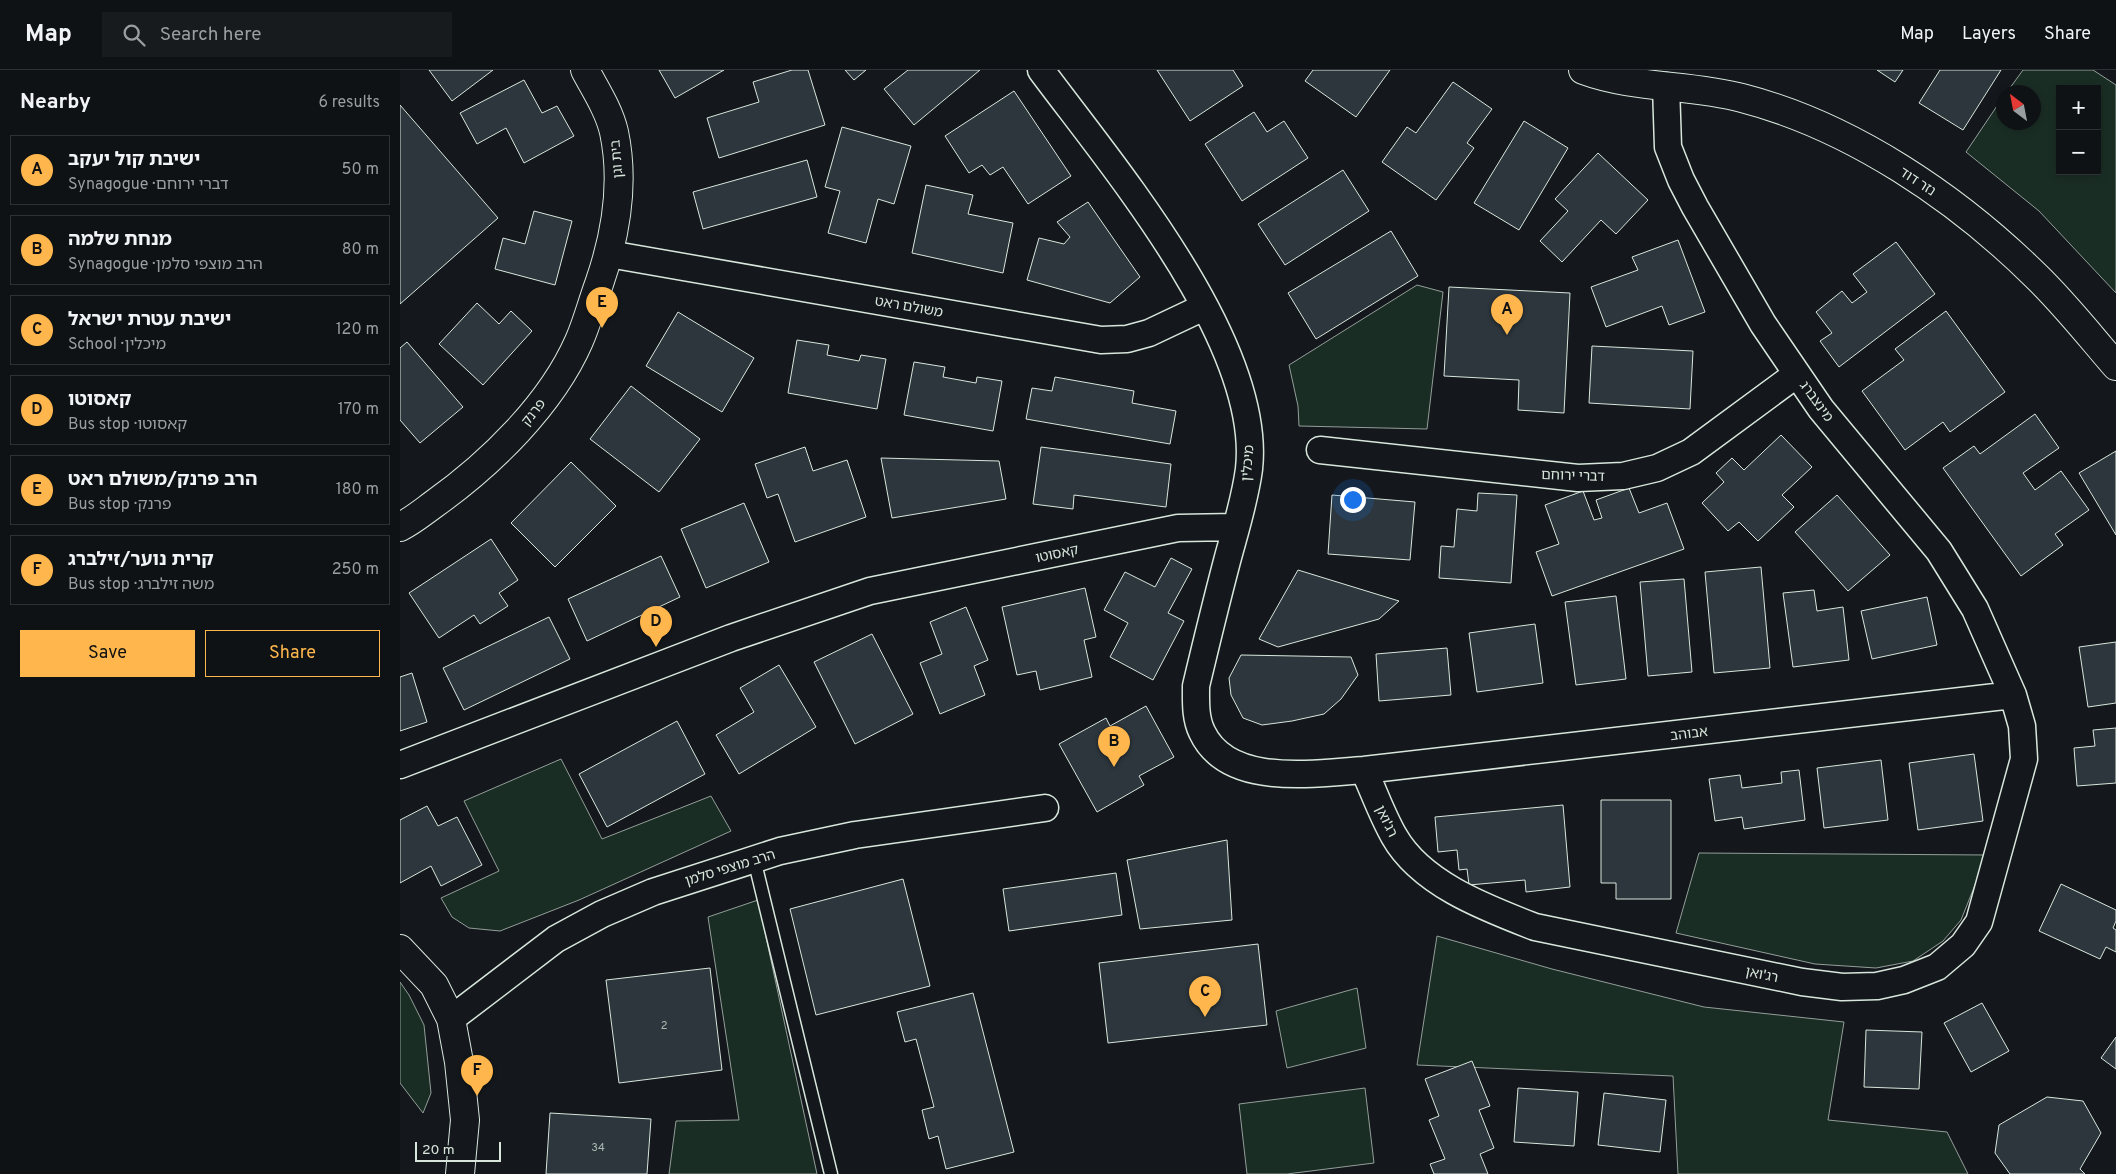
<!DOCTYPE html>
<html lang="en">
<head>
<meta charset="utf-8">
<style>
	body { margin:0; font-family:Overpass,"Noto Sans Hebrew",sans-serif; background:#181b1e; color:#f1f3f6 }
	.controls { position:absolute; right:15px; top:15px; display:grid; overflow:hidden; border-radius:0px; box-shadow:0 2px 8px #0003 }
	.controls button { width:45px; height:45px; display:grid; place-items:center; padding:0; border:0; border-bottom:1px solid #2f3234; background:#0f1215; color:#f1f3f6; font:25px sans-serif }
	.compass { position:absolute; left:1596px; top:15px; width:45px; height:45px; border-radius:50%; background:#0f1215; box-shadow:0 2px 8px #0003; rotate:328deg }
	.scale { position:absolute; left:15px; bottom:12px; width:86px; box-sizing:border-box; padding-left:5px; border:2px solid #d8e6dc; border-top:0; font-size:14px; line-height:18px; white-space:nowrap; color:#d8e6dc; -webkit-text-stroke:4px #14181c; paint-order:stroke }
	.you { position:absolute; left:952px; top:429px; width:18px; height:18px; margin:-12px; border:4px solid #fff; border-radius:50%; background:#1a73e8; box-shadow:0 0 0 8px #1a73e833 }
	.badge { display:grid; place-items:center; width:32px; height:32px; border-radius:50%; background:#ffb74d; color:#111; font-size:16px; font-weight:700 }
	.pin { position:absolute; translate:-50% -41px; filter:drop-shadow(0 1px 2px #0008) }
	.pin::after { content:''; position:absolute; top:26px; width:18px; height:15px; background:inherit; clip-path:polygon(0 0,100% 0,50% 100%) }
	.list { margin:0; padding:0; list-style:none }
	h2 { display:flex; justify-content:space-between; align-items:center; height:65px; margin:0; padding:0 20px; font-size:21px }
	h2 small { font-size:16px; font-weight:400; color:#9b9ea0 }
	.list li { display:grid; grid-template-columns:32px 1fr auto; gap:15px; align-items:center; box-sizing:border-box; height:70px; margin:0 10px 10px; padding:0 10px; border:1px solid #2f3234; border-radius:0px }
	.list b { display:block; font-size:19px; white-space:nowrap }
	.list p { margin:0; font-size:16px; white-space:nowrap; color:#9b9ea0 }
	.list em { font-size:16px; font-style:normal; color:#9b9ea0 }
	.actions { display:flex; gap:10px; padding:15px 20px }
	.actions a { flex:1; padding:11px 0; border:1px solid #ffb74d; border-radius:0px; text-align:center; font-size:18px; color:#ffb74d }
	.actions .main { background:#ffb74d; color:#111 }
	.icon { flex:none; width:28px; height:28px; fill:none; stroke:currentColor; stroke-width:2; stroke-linecap:round; stroke-linejoin:round }
	.map { position:relative; flex:none; width:1716px; height:1104px; overflow:hidden }
	header { display:flex; align-items:center; gap:30px; box-sizing:border-box; height:70px; padding:0 25px; background:#0f1215; border-bottom:1px solid #2f3234 }
	header strong { font-size:24px }
	nav { display:flex; gap:28px; margin-inline-start:auto; font-size:18px }
	.search { width:350px; height:45px; background:#181b1e; display:flex; align-items:center; gap:12px; box-sizing:border-box; padding:0 18px; border-radius:0px; color:#9b9ea0; font-size:19px }
	main { display:flex }
	aside { flex:1; background:#0f1215 }
	.map>svg:first-child { display:block }
</style>
</head>
<body>
<header>
<strong>Map</strong>
<div class="search"><svg class="icon" aria-label="search" viewBox="0 0 24 24"><circle cx="10" cy="10" r="6"/><path d="M15 15l6 6"/></svg>Search here</div>
<nav><a>Map</a><a>Layers</a><a>Share</a></nav>
</header>
<main>
<aside>
<h2>Nearby<small>6 results</small></h2>
<ul class="list">
<li><span class="badge">A</span><div><b>ישיבת קול יעקב</b><p>Synagogue · דברי ירוחם</p></div><em>50 m</em></li>
<li><span class="badge">B</span><div><b>מנחת שלמה</b><p>Synagogue · הרב מוצפי סלמן</p></div><em>80 m</em></li>
<li><span class="badge">C</span><div><b>ישיבת עטרת ישראל</b><p>School · מיכלין</p></div><em>120 m</em></li>
<li><span class="badge">D</span><div><b>קאסוטו</b><p>Bus stop · קאסוטו</p></div><em>170 m</em></li>
<li><span class="badge">E</span><div><b>הרב פרנק/משולם ראט</b><p>Bus stop · פרנק</p></div><em>180 m</em></li>
<li><span class="badge">F</span><div><b>קרית נוער/זילברג</b><p>Bus stop · משה זילברג</p></div><em>250 m</em></li>
</ul>
<div class="actions"><a class="main">Save</a><a>Share</a></div>
</aside>
<div class="map">
<svg width="1716" height="1104" viewBox="0 0 1716 1104">
	<rect width="100%" height="100%" fill="#14181c"/>
	<!-- green -->
	<path fill="#1a2d24" stroke="#939e99" fill-rule="evenodd" d="M 1623,0 L 1693,0 L 1716,15 L 1716,223 L 1639,141 L 1566,82 L 1603,27 L 1604,52 L 1634,52 L 1634,22 L 1607,22 ZM 1660,19 L 1697,19 L 1697,101 L 1660,101 Z
		M 1017,215 L 1043,222 L 1027,359 L 899,356 L 898,336 L 889,295 Z
		M 161,689 L 202,769 L 311,726 L 331,761 L 179,830 L 100,861 L 69,858 L 52,847 L 41,828 L 99,801 L 64,731 Z
		M 1299,783 L 1587,785 L 1561,850 L 1543,871 L 1513,891 L 1476,898 L 1415,894 L 1276,863 Z
		M 358,830 L 417,1104 L 269,1104 L 276,1051 L 339,1050 L 308,847 Z
		M 1037,866 L 1152,899 L 1304,937 L 1444,952 L 1428,1050 L 1547,1062 L 1568,1104 L 1278,1104 L 1273,1006 L 1017,995 Z
		M 0,912 L 9,925 L 24,955 L 31,1023 L 23,1043 L 0,1013 Z
		M 957,918 L 966,978 L 887,998 L 876,941 Z
		M 965,1018 L 974,1093 L 887,1104 L 847,1104 L 839,1034 Z"/>
	<!-- building -->
	<path fill="#2c363c" stroke="#d8e6dc" d="M 29,0 L 93,0 L 52,31 Z
		M 259,0 L 324,0 L 275,28 Z
		M 392,0 L 408,0 L 425,55 L 319,88 L 307,48 L 359,32 L 353,12 Z
		M 445,0 L 466,0 L 454,10 Z
		M 508,0 L 580,0 L 514,55 L 484,19 Z
		M 757,0 L 833,0 L 843,16 L 790,51 Z
		M 913,0 L 990,0 L 956,47 L 905,11 Z
		M 1477,0 L 1503,0 L 1495,12 Z
		M 1540,0 L 1601,0 L 1563,60 L 1519,33 Z
		M 124,10 L 142,43 L 157,36 L 174,66 L 124,93 L 106,58 L 77,74 L 60,43 Z
		M 1053,12 L 1092,39 L 1067,73 L 1074,78 L 1036,130 L 982,92 L 1007,57 L 1016,63 Z
		M 614,21 L 671,106 L 628,134 L 603,97 L 590,105 L 582,95 L 569,103 L 545,66 Z
		M 0,35 L 98,148 L 0,234 Z
		M 854,42 L 867,62 L 884,51 L 908,88 L 842,131 L 805,74 Z
		M 1124,51 L 1168,78 L 1119,160 L 1074,133 Z
		M 442,57 L 511,76 L 494,134 L 478,129 L 466,173 L 428,163 L 440,121 L 425,117 Z
		M 1198,83 L 1248,130 L 1216,164 L 1201,150 L 1162,192 L 1140,171 L 1168,141 L 1155,129 Z
		M 407,90 L 417,127 L 303,159 L 293,122 Z
		M 943,100 L 969,141 L 885,195 L 858,154 Z
		M 526,115 L 573,125 L 568,144 L 613,153 L 603,203 L 512,183 Z
		M 688,132 L 740,207 L 710,233 L 627,210 L 639,168 L 664,174 L 670,167 L 657,152 Z
		M 134,141 L 172,151 L 155,215 L 95,199 L 103,168 L 125,174 Z
		M 991,161 L 1018,206 L 916,269 L 888,223 Z
		M 1278,170 L 1305,242 L 1269,255 L 1262,236 L 1206,257 L 1191,217 L 1238,200 L 1232,187 Z
		M 1496,172 L 1535,224 L 1439,297 L 1420,271 L 1432,263 L 1416,242 L 1442,221 L 1452,233 L 1467,222 L 1453,204 Z
		M 1049,217 L 1170,223 L 1164,343 L 1118,340 L 1119,310 L 1044,306 Z
		M 77,233 L 99,254 L 111,241 L 132,261 L 83,315 L 39,274 Z
		M 1546,241 L 1605,322 L 1550,362 L 1543,352 L 1505,380 L 1462,321 L 1504,290 L 1495,279 Z
		M 278,242 L 354,288 L 322,342 L 246,296 Z
		M 397,270 L 429,275 L 427,285 L 459,291 L 461,285 L 486,289 L 477,339 L 388,323 Z
		M 7,272 L 63,337 L 20,373 L 0,350 L 0,278 Z
		M 1192,276 L 1293,281 L 1290,339 L 1189,333 Z
		M 514,292 L 545,297 L 543,307 L 576,313 L 577,307 L 602,311 L 593,361 L 504,345 Z
		M 655,307 L 734,321 L 732,333 L 776,341 L 770,374 L 626,349 L 632,318 L 652,321 Z
		M 231,316 L 300,369 L 259,422 L 190,369 Z
		M 1635,344 L 1659,378 L 1623,403 L 1635,420 L 1661,401 L 1689,440 L 1655,464 L 1663,475 L 1621,506 L 1543,398 L 1574,376 L 1580,384 Z
		M 1381,365 L 1412,397 L 1382,425 L 1394,437 L 1358,471 L 1339,452 L 1328,461 L 1302,433 L 1324,412 L 1316,403 L 1332,388 L 1344,400 Z
		M 405,377 L 413,401 L 447,390 L 466,447 L 395,472 L 378,424 L 367,428 L 355,394 Z
		M 641,377 L 771,394 L 766,437 L 674,425 L 673,439 L 633,434 Z
		M 1716,381 L 1716,465 L 1679,403 Z
		M 481,388 L 599,391 L 606,429 L 492,448 Z
		M 171,392 L 216,436 L 155,497 L 111,453 Z
		M 1229,418 L 1239,443 L 1267,433 L 1284,479 L 1152,526 L 1136,482 L 1159,474 L 1145,435 L 1183,421 L 1194,450 L 1202,448 L 1196,430 Z
		M 1078,423 L 1117,425 L 1111,513 L 1039,508 L 1041,476 L 1054,477 L 1057,439 L 1077,441 Z
		M 932,425 L 1015,432 L 1010,490 L 928,484 Z
		M 1437,425 L 1490,485 L 1448,521 L 1395,462 Z
		M 344,433 L 369,492 L 306,518 L 281,459 Z
		M 91,469 L 118,510 L 99,523 L 108,536 L 80,554 L 74,545 L 39,568 L 9,523 Z
		M 261,486 L 280,527 L 187,571 L 168,529 Z
		M 771,488 L 792,499 L 768,543 L 784,551 L 753,610 L 710,587 L 728,553 L 704,540 L 725,502 L 755,517 Z
		M 1361,497 L 1370,598 L 1314,603 L 1305,502 Z
		M 898,500 L 999,531 L 979,549 L 878,577 L 859,569 Z
		M 1284,509 L 1292,602 L 1248,606 L 1240,512 Z
		M 685,518 L 696,567 L 684,570 L 692,607 L 640,620 L 636,601 L 617,605 L 602,537 Z
		M 1414,520 L 1417,541 L 1443,537 L 1449,590 L 1393,597 L 1383,523 Z
		M 1216,526 L 1226,609 L 1176,615 L 1165,532 Z
		M 1527,527 L 1537,575 L 1472,589 L 1461,541 Z
		M 566,537 L 588,590 L 574,596 L 585,625 L 540,644 L 520,593 L 542,584 L 530,552 Z
		M 149,547 L 170,589 L 64,640 L 43,598 Z
		M 1135,554 L 1143,613 L 1077,622 L 1069,563 Z
		M 472,564 L 513,644 L 455,674 L 414,592 Z
		M 1716,572 L 1716,633 L 1688,637 L 1679,577 Z
		M 1047,578 L 1051,625 L 979,631 L 976,584 Z
		M 841,585 L 951,587 L 958,605 L 941,629 L 924,644 L 892,651 L 862,655 L 843,648 L 831,625 L 829,608 Z
		M 379,595 L 416,657 L 339,704 L 316,665 L 354,642 L 340,618 Z
		M 12,603 L 27,652 L 0,661 L 0,607 Z
		M 746,636 L 774,687 L 739,706 L 744,715 L 697,742 L 659,674 L 706,648 L 710,656 Z
		M 277,651 L 305,704 L 207,757 L 179,704 Z
		M 1716,658 L 1716,713 L 1677,716 L 1674,678 L 1695,676 L 1693,660 Z
		M 1574,684 L 1583,751 L 1518,760 L 1509,693 Z
		M 1481,690 L 1488,750 L 1424,758 L 1417,698 Z
		M 1399,700 L 1405,750 L 1344,759 L 1342,747 L 1315,751 L 1309,709 L 1340,705 L 1342,718 L 1382,713 L 1381,702 Z
		M 1201,730 L 1271,730 L 1271,829 L 1216,829 L 1216,813 L 1201,813 Z
		M 1163,735 L 1170,817 L 1126,822 L 1125,810 L 1069,815 L 1067,799 L 1059,800 L 1057,780 L 1038,782 L 1035,747 Z
		M 27,736 L 38,756 L 57,747 L 82,795 L 41,816 L 31,796 L 0,813 L 0,750 Z
		M 827,770 L 832,850 L 740,859 L 727,790 Z
		M 716,803 L 722,845 L 609,861 L 603,819 Z
		M 503,809 L 530,916 L 416,945 L 390,839 Z
		M 1661,814 L 1716,840 L 1716,851 L 1713,858 L 1716,860 L 1716,882 L 1706,877 L 1700,889 L 1639,861 Z
		M 858,874 L 867,955 L 708,973 L 699,893 Z
		M 310,898 L 322,1000 L 219,1013 L 206,910 Z
		M 573,923 L 614,1082 L 546,1099 L 538,1066 L 529,1069 L 522,1040 L 534,1037 L 516,969 L 505,972 L 497,942 Z
		M 1582,933 L 1609,981 L 1571,1002 L 1544,953 Z
		M 1466,960 L 1522,962 L 1519,1019 L 1464,1017 Z
		M 1716,967 L 1716,999 L 1701,988 Z
		M 1072,991 L 1090,1036 L 1079,1040 L 1094,1078 L 1080,1084 L 1088,1104 L 1034,1104 L 1030,1094 L 1045,1089 L 1029,1050 L 1039,1046 L 1025,1009 Z
		M 1118,1018 L 1178,1022 L 1174,1076 L 1114,1072 Z
		M 1204,1023 L 1266,1030 L 1260,1082 L 1198,1075 Z
		M 1647,1027 L 1683,1031 L 1701,1063 L 1680,1099 L 1685,1104 L 1610,1104 L 1595,1083 L 1599,1055 Z
		M 150,1043 L 251,1049 L 247,1104 L 146,1104 Z"/>
	<g fill="none" stroke-linecap="round" stroke-linejoin="round">
		<!-- lane casing -->
		<g stroke="#d8e6dc" stroke-width="15">
			<path id="lane" d="M 354,789 L 431,1104"/>
		</g>
		<!-- street casing -->
		<g stroke="#d8e6dc" stroke-width="29">
			<path id="street" d="M 641,0 C 713,97 863,273 849,399 C 845,430 835,461 827,491 C 816,533 806,574 796,616 C 796,631 795,648 802,662 C 828,718 915,703 964,700 L 1613,625
				M 209,184 L 701,270 L 727,269 L 749,263 L 804,237
				M 920,380 L 1178,408 L 1223,406 L 1257,398 L 1291,382 L 1397,304
				M 0,695 L 331,568 L 470,521 L 778,458 L 836,457
				M 964,700 C 974,722 982,745 994,766 C 1021,814 1086,838 1135,857 L 1402,912 L 1442,917 L 1477,916 L 1504,910 L 1537,897 L 1563,875 L 1579,852 L 1624,689 L 1622,656 L 1613,625 L 1575,539 L 1539,481 L 1421,339 L 1363,254 L 1295,137 L 1281,110 L 1268,77 L 1266,16
				M 51,949 L 156,869 L 202,844 L 253,822 L 380,781 L 455,765 L 645,738"/>
		</g>
		<!-- secondary casing -->
		<g stroke="#d8e6dc" stroke-width="30">
			<path id="secondary" d="M 1183,0 C 1234,19 1290,14 1342,28 C 1451,56 1557,128 1636,206 C 1665,234 1690,266 1716,296
				M 0,457 C 12,451 23,442 34,434 C 90,394 151,335 179,271 C 187,253 192,233 199,214 C 216,165 225,114 214,62 C 209,40 195,19 185,0
				M 0,879 L 34,915 L 51,949 L 59,992 L 65,1050 L 60,1104"/>
		</g>
		<!-- lane -->
		<use href="#lane" stroke="#14181c" stroke-width="12"/>
		<!-- street -->
		<use href="#street" stroke="#14181c" stroke-width="26"/>
		<!-- secondary -->
		<use href="#secondary" stroke="#14181c" stroke-width="28"/>
	</g>
	<g text-anchor="middle" stroke-width="4" stroke-linejoin="round" paint-order="stroke">
		<!-- number labels -->
		<g font-size="11" fill="#adbab4">
			<text x="264" y="959">2</text>
			<text x="198" y="1081">34</text>
		</g>
		<!-- street labels -->
		<g font-size="14" fill="#d8e6dc" stroke="#14181c">
			<text transform="translate(216 89) rotate(-95)" y="5">בית וגן</text>
			<text transform="translate(1518 111) rotate(33)" y="5">נזר דוד</text>
			<text transform="translate(509 236) rotate(10)" y="5">משולם ראט</text>
			<text transform="translate(1417 331) rotate(54)" y="5">מינצברג</text>
			<text transform="translate(133 342) rotate(-52)" y="5">פרנק</text>
			<text transform="translate(847 393) rotate(-85)" y="5">מיכלין</text>
			<text transform="translate(1173 405) rotate(2)" y="5">דברי ירוחם</text>
			<text transform="translate(657 483) rotate(-12)" y="5">קאסוטו</text>
			<text transform="translate(1289 663) rotate(-7)" y="5">אבוהב</text>
			<text transform="translate(987 751) rotate(64)" y="5">רג'ואן</text>
			<text transform="translate(330 797) rotate(-17)" y="5">הרב מוצפי סלמן</text>
			<text transform="translate(1362 904) rotate(12)" y="5">רג'ואן</text>
		</g>
	</g>
</svg>
<div class="controls">
<button>+</button>
<button>−</button>
</div>
<svg class="compass" viewBox="-18 -18 36 36"><path d="M0-13l5 13h-10z" fill="#e53935"/><path d="M0 13l5-13h-10z" fill="#9b9ea0"/></svg>
<div class="scale">20 m</div>
<div class="you"></div>
<div class="pin badge" style="left:1107px;top:265px">A</div>
<div class="pin badge" style="left:714px;top:697px">B</div>
<div class="pin badge" style="left:805px;top:947px">C</div>
<div class="pin badge" style="left:256px;top:577px">D</div>
<div class="pin badge" style="left:202px;top:258px">E</div>
<div class="pin badge" style="left:77px;top:1026px">F</div>
</div>
</main>
</body>
</html>
